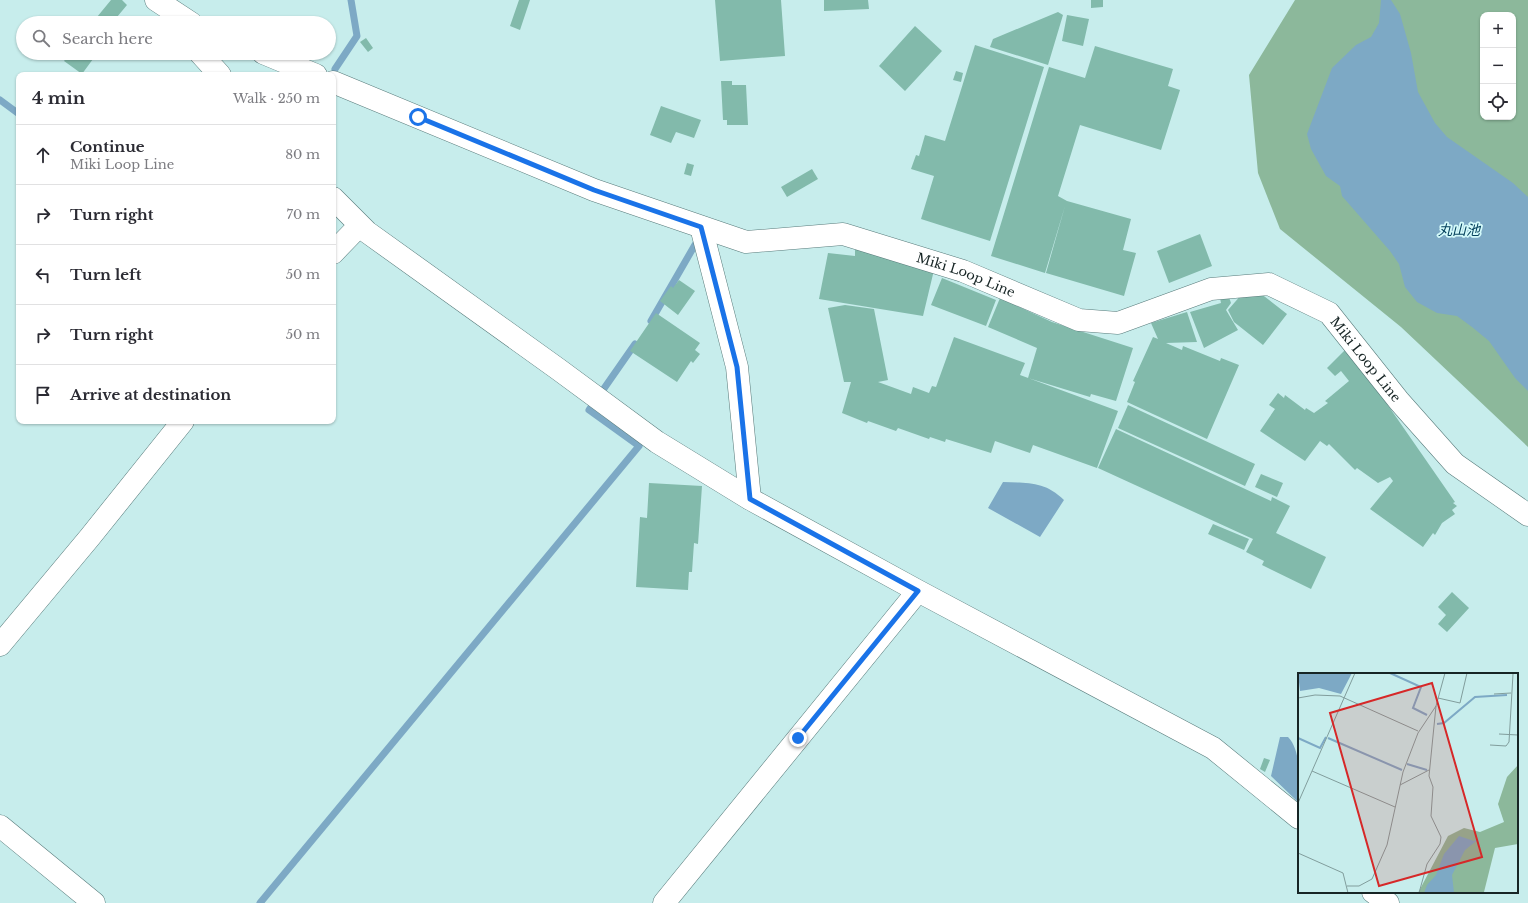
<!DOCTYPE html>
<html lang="en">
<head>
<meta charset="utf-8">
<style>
	body { margin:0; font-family:"Libre Baskerville","Noto Sans JP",serif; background:#f7f7f7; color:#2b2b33 }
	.controls { position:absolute; right:12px; top:12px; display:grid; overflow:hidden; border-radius:8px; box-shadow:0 1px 3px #0004 }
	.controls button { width:36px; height:36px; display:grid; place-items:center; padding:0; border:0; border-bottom:1px solid #e1e1e2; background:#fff; color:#2b2b33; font:20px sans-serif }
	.stop { position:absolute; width:12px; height:12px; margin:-9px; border:3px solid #1a73e8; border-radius:50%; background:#fff }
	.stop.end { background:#1a73e8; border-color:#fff; box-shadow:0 1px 4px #0008 }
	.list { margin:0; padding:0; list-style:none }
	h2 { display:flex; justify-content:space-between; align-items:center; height:52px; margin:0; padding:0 16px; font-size:17px }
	h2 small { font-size:13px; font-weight:400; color:#7c7c81 }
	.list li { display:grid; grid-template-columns:26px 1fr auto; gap:12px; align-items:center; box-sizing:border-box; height:60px; padding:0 16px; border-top:1px solid #e1e1e2 }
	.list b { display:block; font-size:15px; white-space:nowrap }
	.list p { margin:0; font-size:13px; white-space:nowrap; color:#7c7c81 }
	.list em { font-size:13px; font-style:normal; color:#7c7c81 }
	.icon { flex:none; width:22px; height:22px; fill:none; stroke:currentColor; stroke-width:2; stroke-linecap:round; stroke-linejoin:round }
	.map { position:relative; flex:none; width:1528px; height:903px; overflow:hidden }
	.search { position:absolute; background:#fff; box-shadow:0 1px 3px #0004; left:16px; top:16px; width:320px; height:44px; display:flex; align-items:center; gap:10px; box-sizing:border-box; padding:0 14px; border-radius:22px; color:#7c7c81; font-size:15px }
	.panel { position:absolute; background:#fff; box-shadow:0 1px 3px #0004; left:16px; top:72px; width:320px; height:352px; border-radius:8px }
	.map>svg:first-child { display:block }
</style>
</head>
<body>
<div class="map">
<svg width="1528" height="903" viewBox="0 0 1528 903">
	<rect width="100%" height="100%" fill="#c7edec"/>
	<!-- forest -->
	<path fill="#8cb89b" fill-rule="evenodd" d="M 1295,0 L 1528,0 L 1528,447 L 1401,327 L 1280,229 L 1258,173 L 1249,75 ZM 1483,15 L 1513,15 L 1513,117 L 1483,117 Z"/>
	<!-- water -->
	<path fill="#7da9c5" d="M 1381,0 L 1391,0 L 1400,14 L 1411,53 L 1418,92 L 1435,123 L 1447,137 L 1513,183 L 1528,197 L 1528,391 L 1515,378 L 1489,341 L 1472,327 L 1457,316 L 1437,313 L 1417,302 L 1405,287 L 1399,264 L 1390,251 L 1342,196 L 1340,186 L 1326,176 L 1311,149 L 1307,134 L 1332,68 L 1356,45 L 1371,37 L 1379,23 Z
		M 1003,482 C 1028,483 1045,481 1064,500 L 1040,537 L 988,508 Z
		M 1280,737 L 1288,737 C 1302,751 1299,784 1299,803 L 1271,776 Z"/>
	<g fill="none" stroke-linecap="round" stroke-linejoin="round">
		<!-- stream -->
		<path stroke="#7da9c5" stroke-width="7" d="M 335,69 L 357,36 L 351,0
			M 0,100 L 19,114
			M 651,321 L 696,243
			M 260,903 L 639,446 L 589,410 L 635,344"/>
	</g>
	<!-- building -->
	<path fill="#82baab" d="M 111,0 L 122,0 L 127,5 L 112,23 L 105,23 L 97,17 Z
		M 519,0 L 530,0 L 520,30 L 510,26 Z
		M 715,0 L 781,0 L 785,56 L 720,61 Z
		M 824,0 L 868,0 L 869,9 L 824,11 Z
		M 1091,0 L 1103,0 L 1103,7 L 1091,8 Z
		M 1058,12 L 1063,15 L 1048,65 L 990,47 L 993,39 Z
		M 1067,15 L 1089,19 L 1083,46 L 1062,41 Z
		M 96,18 L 103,23 L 92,23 Z
		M 915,26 L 942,51 L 905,91 L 879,66 Z
		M 366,38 L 373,48 L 368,52 L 360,42 Z
		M 975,45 L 1044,67 L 990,241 L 921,219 L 934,176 L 911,169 L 916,155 L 919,156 L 925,135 L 945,141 Z
		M 1095,46 L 1173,69 L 1168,86 L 1180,90 L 1161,150 L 1080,125 L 1058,196 L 1067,201 L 1131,219 L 1123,250 L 1136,253 L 1124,296 L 1046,273 L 1065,206 L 1045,273 L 991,256 L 1049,67 L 1085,78 Z
		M 70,53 L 99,53 L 100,54 L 95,60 L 93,59 L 82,74 L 64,61 Z
		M 956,71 L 963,73 L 961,82 L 953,80 Z
		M 721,81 L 732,81 L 732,85 L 746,85 L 748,125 L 727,125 L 727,120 L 723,120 Z
		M 661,106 L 701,120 L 694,138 L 676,132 L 671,143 L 650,135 Z
		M 687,163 L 694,165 L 691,176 L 684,174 Z
		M 812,169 L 818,179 L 787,197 L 781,187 Z
		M 1200,234 L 1212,266 L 1169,283 L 1157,251 Z
		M 855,249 L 934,270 L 923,316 L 819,299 L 828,253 L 855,256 Z
		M 942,278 L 996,300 L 986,326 L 931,305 Z
		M 679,280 L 695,291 L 678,315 L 660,301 L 671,286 L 673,288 Z
		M 1260,293 L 1287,314 L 1263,345 L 1234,322 L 1228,310 L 1242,294 Z
		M 1229,297 L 1231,303 L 1226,310 L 1238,330 L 1204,348 L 1190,312 L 1221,303 L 1220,298 Z
		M 1000,298 L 1052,322 L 1133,348 L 1116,401 L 1091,394 L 1090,397 L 1028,378 L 1037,348 L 988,327 Z
		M 845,305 L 874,309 L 888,380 L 878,382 L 911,394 L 913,387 L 929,393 L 932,386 L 936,387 L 954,337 L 1025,363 L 1020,375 L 1118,411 L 1097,468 L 1033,445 L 1030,453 L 995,441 L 991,453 L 946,439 L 945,442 L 930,437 L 929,439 L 898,428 L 896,431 L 868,421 L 867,423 L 842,413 L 851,382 L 844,382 L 828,308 Z
		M 1187,312 L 1197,342 L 1166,343 L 1182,350 L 1183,346 L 1220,361 L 1221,358 L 1239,365 L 1207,439 L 1127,402 L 1135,382 L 1133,381 L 1153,337 L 1158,339 L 1151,323 Z
		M 656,313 L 700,343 L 695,350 L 700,354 L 693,363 L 691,361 L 677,382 L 630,351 Z
		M 1346,349 L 1360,365 L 1455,502 L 1453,503 L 1457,506 L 1452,510 L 1455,514 L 1442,523 L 1435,535 L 1433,533 L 1423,547 L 1370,509 L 1393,481 L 1390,477 L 1378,483 L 1357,468 L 1355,470 L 1329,444 L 1327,446 L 1320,441 L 1305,461 L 1260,431 L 1275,409 L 1269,405 L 1278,393 L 1284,398 L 1285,395 L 1305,410 L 1306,408 L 1314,413 L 1328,403 L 1325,401 L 1349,381 L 1341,371 L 1335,376 L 1327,368 Z
		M 1128,405 L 1255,464 L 1245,486 L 1118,428 Z
		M 1116,429 L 1271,501 L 1272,497 L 1290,506 L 1276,533 L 1326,557 L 1311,589 L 1262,565 L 1264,561 L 1246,552 L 1253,539 L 1098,468 Z
		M 1261,474 L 1283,483 L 1277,497 L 1255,487 Z
		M 649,483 L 702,486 L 698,544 L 694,543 L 692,572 L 689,572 L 688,590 L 636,587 L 640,517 L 647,518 Z
		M 1213,524 L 1249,539 L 1244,550 L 1208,534 Z
		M 1452,592 L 1469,608 L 1447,632 L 1438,624 L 1446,615 L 1438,607 Z
		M 1264,758 L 1270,760 L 1265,772 L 1260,769 Z"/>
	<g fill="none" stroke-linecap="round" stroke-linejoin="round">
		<!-- street casing -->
		<g stroke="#587b7b" stroke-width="23">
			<path id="street" d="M 200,53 L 220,75
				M 333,198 L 367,232 L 558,369 L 657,442 L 750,499 L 918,591 L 1213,748 L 1299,818
				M 701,227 L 737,367 L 750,499
				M 333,253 L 359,226
				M 0,645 L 90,537 L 183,421
				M 0,826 L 94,903
				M 1373,892 L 1388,903
				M 664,903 L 918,591"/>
		</g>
		<!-- secondary casing -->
		<g stroke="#587b7b" stroke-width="23">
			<g id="secondary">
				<path d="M 156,0 L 191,23"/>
				<path d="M 263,53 L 316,75"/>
				<path id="s1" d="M 333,82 L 594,190 L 746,242 L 843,234 L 963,271 L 1079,320 L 1118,323 L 1211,289 L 1269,284 L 1329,313 L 1399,401 L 1455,464 L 1528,515"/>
			</g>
		</g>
		<!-- street -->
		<use href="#street" stroke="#fff" stroke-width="22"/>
		<!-- secondary -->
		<use href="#secondary" stroke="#fff" stroke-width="22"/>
	</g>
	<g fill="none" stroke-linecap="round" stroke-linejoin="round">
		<!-- route -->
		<path stroke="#1a73e8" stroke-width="5" d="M 418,117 L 594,190 L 701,227 L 737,367 L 750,499 L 918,591 L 798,738"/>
	</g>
	<g text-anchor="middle" stroke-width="3.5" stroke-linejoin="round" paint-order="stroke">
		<!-- street labels -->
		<g font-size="13" fill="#172525" stroke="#d4fafa">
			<text dy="5" stroke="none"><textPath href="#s1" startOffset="670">Miki Loop Line</textPath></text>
			<text dy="5" stroke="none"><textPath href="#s1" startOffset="1114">Miki Loop Line</textPath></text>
		</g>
		<!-- water labels -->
		<g font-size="14" font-style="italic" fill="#05415d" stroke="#d4fafa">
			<text x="1459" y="235">丸山池</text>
		</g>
	</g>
	<!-- overview -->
	<g transform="translate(1298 673)">
		<rect width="220" height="220" fill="#c7edec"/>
		<path d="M 220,92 L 220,171 L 197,175 L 186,219 L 189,220 L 120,220 L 150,163 L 166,155 L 182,159 L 206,149 L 200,131 L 209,104 Z" fill="#8cb89b"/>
		<path d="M 0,0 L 54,0 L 43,21 L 21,15 L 2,18 ZM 161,163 L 176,168 L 182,165 L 167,177 L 154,202 L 156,220 L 126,220 L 129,212 L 138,202 L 146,181 Z" fill="#7da9c5"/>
		<path fill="none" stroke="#7da9c5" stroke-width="2" d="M 92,0 L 123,14 L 115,35 L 129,42M 139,51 L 146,50 L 177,24 L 209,22M 0,65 L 22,75 L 28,64M 30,65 L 104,97M 109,91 L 129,97"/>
		<path fill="none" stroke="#819d9c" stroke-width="1" d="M 196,21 L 213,20M 0,25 L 17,22 L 42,23 L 120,58M 140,25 L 162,30 L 169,0M 201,61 L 220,62M 192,72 L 208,73 L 211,69 L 215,1M 14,98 L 97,134M 102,112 L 131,97M 0,130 L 57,0M 0,180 L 45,200 L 50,220M 49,213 L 61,213 L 74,206 L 89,172 L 105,99 L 120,60 L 138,33M 121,220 L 129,191 L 142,171 L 143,164 L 133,143 L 135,114 L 131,103 L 138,33 L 147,0"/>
		<path fill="#d62828" fill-opacity="0.15" stroke="#d62828" stroke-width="2" d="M 134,10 L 184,184 L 81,213 L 32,40 Z"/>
		<rect width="220" height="220" fill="none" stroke="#172525" stroke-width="2"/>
	</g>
</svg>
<div class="controls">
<button>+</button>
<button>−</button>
<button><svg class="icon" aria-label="locate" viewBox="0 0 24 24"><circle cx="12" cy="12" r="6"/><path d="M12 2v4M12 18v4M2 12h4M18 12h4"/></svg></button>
</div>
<div class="stop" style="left:418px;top:117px"></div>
<div class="stop end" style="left:798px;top:738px"></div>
<div class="search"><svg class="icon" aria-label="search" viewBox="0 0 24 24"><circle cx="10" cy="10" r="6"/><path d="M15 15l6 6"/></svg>Search here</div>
<section class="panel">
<h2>4 min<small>Walk · 250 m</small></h2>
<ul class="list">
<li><svg class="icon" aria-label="ahead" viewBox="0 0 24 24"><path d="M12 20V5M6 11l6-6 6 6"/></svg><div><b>Continue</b><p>Miki Loop Line</p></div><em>80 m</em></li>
<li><svg class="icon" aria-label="right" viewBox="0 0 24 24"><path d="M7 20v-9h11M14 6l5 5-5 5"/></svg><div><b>Turn right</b></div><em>70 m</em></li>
<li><svg class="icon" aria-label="left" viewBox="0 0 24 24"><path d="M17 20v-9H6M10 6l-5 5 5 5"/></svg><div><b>Turn left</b></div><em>50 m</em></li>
<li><svg class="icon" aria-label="right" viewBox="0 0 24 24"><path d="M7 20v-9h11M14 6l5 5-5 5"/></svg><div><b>Turn right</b></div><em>50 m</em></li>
<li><svg class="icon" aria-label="arrive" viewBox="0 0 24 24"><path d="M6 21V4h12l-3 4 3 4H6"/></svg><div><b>Arrive at destination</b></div></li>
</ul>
</section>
</div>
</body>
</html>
